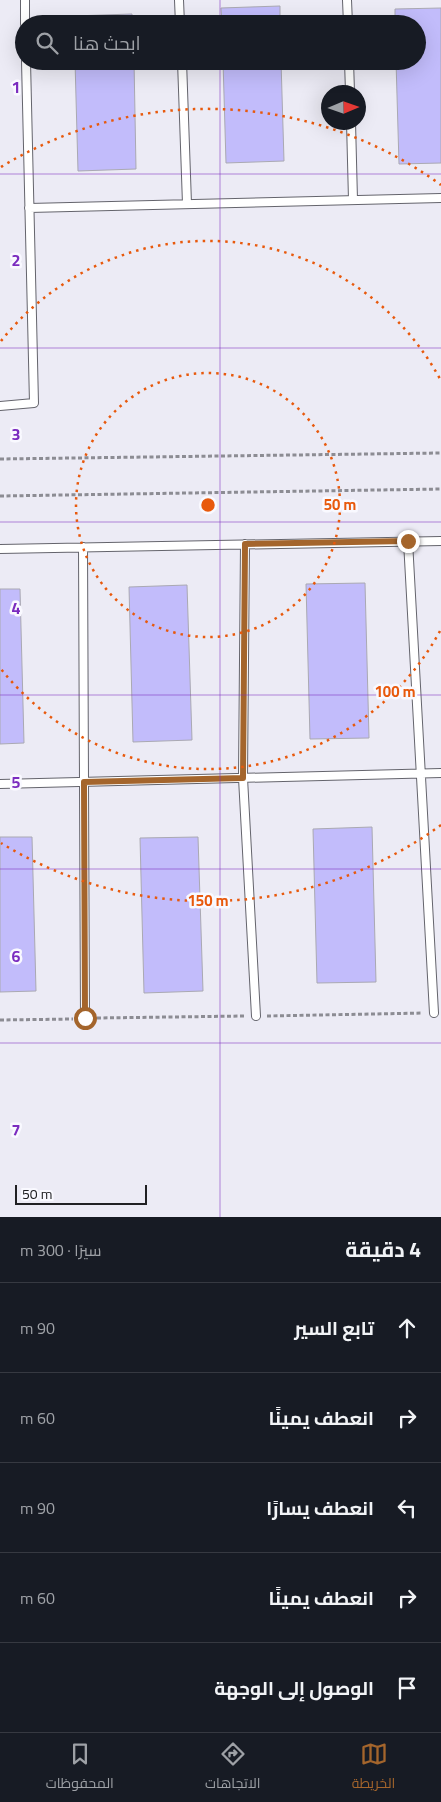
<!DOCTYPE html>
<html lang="ar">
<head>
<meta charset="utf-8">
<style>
	body { margin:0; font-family:Georgia,Cairo,serif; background:#20242c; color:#f1f3f6; direction:rtl }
	.compass { position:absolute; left:321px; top:85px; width:45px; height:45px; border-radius:50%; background:#171b24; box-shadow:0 5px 20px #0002; rotate:88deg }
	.scale { position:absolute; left:15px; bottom:12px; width:132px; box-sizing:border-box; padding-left:5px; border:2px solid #202023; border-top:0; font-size:14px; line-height:18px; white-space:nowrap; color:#202023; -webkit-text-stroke:4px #f9f9ff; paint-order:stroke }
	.stop { position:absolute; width:15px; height:15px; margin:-11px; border:4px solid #a4652c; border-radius:50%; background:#fff }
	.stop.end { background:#a4652c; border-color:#fff; box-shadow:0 1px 5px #0008 }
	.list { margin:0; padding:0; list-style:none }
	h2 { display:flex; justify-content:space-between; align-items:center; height:65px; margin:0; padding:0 20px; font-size:21px }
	h2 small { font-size:16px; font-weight:400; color:#9ea1a6 }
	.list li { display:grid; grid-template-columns:32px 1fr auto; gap:15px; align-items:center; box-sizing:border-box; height:90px; padding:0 20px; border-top:1px solid #363941 }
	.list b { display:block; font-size:19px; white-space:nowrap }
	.list em { font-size:16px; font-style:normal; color:#9ea1a6 }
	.icon { flex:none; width:28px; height:28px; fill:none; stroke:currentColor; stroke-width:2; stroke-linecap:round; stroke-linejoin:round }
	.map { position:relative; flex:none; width:441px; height:1217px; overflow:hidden; direction:ltr }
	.search { position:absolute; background:#171b24; box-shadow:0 5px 20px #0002; left:15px; right:15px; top:15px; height:55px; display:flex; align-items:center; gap:12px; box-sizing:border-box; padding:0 18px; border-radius:28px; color:#9ea1a6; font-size:19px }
	.sheet { height:515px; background:#171b24 }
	nav { display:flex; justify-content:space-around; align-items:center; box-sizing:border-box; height:70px; border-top:1px solid #363941; background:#171b24; font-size:14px; color:#9ea1a6 }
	nav a { display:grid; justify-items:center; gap:2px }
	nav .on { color:#a4652c }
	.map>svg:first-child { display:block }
</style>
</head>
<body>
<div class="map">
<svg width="441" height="1217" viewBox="0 0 441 1217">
	<rect width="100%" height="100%" fill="#ecebf5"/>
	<!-- building -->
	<path fill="#c2bcfb" stroke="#aaa9b2" d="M 280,6 L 280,24 L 222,24 L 221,8 Z
		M 441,8 L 441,163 L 399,164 L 396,61 L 417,61 L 417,24 L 395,24 L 395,9 Z
		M 132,14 L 132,24 L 74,24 L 73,16 Z
		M 75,61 L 134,61 L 136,169 L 78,171 Z
		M 223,61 L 281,61 L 284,161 L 226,163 Z
		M 365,583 L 369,738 L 310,739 L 306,584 Z
		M 187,585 L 192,740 L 133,742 L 129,587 Z
		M 0,589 L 20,589 L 24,743 L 0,744 Z
		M 372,827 L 376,982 L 317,983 L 313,829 Z
		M 0,837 L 32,837 L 36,991 L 0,992 Z
		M 198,837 L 203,991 L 144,993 L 140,838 Z"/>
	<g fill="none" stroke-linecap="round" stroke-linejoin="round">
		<!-- lane casing -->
		<g stroke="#64646c" stroke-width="10">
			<path id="lane" d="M 25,0 L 25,24
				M 179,0 L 180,24
				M 347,0 L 348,24
				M 182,61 L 187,204
				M 349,61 L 350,92
				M 351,122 L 353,200
				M 29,208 L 441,198
				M 0,406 L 34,403 L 26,61
				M 408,541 L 434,1013
				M 245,544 L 243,778 L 256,1016
				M 83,547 L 85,1019
				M 0,549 L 441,541
				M 0,784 L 441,773"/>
		</g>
		<!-- path -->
		<path stroke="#8c8c93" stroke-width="3" stroke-dasharray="4 2.5" stroke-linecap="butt" d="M 0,459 L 441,453
			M 0,496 L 441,489
			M 267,1016 L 423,1013
			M 97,1018 L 245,1016
			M 0,1020 L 73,1019"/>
		<!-- lane -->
		<use href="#lane" stroke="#fff" stroke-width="8"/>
	</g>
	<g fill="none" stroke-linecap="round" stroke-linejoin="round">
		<!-- route -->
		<path stroke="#a4652c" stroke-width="6" d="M 85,1018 L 84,782 L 243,778 L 245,544 L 408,541"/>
	</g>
	<!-- grid -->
	<path fill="none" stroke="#7b2cbf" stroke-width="1" stroke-opacity="0.55" d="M 220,0 L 220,24M 220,61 L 220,1217M 0,174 L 441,174M 0,348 L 441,348M 0,522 L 441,522M 0,695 L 441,695M 0,869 L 441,869M 0,1043 L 441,1043"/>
	<!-- distance rings -->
	<g fill="none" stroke="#e8590c" stroke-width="2.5" stroke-dasharray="2.5 5">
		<circle cx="208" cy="505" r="132"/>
		<path d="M440 631A264 264 0 0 1 1 669M1 341A264 264 0 0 1 440 379"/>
		<path d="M441 825A396 396 0 0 1 1 843M1 167A396 396 0 0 1 441 185"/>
	</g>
	<g font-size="16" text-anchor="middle" font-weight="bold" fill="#7b2cbf" stroke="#f9f9ff" stroke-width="5" stroke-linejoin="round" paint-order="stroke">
		<text x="16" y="93">1</text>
		<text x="16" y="266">2</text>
		<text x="16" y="440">3</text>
		<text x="16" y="614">4</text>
		<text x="16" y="788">5</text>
		<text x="16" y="962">6</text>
		<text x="16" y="1136">7</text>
	</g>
	<circle cx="208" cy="505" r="8" fill="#e8590c" stroke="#f9f9ff" stroke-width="2.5"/>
	<g font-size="15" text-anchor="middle" font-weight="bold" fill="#e8590c" stroke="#f9f9ff" stroke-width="5" stroke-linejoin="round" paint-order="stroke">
		<text x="340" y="510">50 m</text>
		<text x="395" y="697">100 m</text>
		<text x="208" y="906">150 m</text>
	</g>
</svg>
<svg class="compass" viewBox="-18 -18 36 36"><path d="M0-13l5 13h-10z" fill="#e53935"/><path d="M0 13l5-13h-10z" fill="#9ea1a6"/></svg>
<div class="scale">50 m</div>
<div class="stop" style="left:85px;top:1018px"></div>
<div class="stop end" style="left:408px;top:541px"></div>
<div class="search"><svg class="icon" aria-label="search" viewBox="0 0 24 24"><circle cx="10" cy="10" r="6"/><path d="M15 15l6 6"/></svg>ابحث هنا</div>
</div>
<section class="sheet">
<h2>4 دقيقة<small>سيرًا · 300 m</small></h2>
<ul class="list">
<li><svg class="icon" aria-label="ahead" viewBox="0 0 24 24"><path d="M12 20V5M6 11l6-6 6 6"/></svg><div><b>تابع السير</b></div><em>90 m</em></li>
<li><svg class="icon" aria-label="right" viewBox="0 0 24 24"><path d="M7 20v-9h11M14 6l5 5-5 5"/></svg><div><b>انعطف يمينًا</b></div><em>60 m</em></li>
<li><svg class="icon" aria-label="left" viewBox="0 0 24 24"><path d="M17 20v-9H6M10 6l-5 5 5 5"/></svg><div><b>انعطف يسارًا</b></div><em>90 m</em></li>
<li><svg class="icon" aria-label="right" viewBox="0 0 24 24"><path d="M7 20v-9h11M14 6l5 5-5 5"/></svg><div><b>انعطف يمينًا</b></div><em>60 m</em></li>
<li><svg class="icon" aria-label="arrive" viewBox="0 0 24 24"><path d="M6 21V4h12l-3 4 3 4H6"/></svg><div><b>الوصول إلى الوجهة</b></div></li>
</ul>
</section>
<nav>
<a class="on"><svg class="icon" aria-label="map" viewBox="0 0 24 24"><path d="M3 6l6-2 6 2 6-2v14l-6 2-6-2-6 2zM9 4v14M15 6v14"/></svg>الخريطة</a>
<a><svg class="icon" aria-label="directions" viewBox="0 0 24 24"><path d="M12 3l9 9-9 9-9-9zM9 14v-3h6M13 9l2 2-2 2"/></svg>الاتجاهات</a>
<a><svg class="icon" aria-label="saved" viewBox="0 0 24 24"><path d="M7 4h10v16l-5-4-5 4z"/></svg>المحفوظات</a>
</nav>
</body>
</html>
